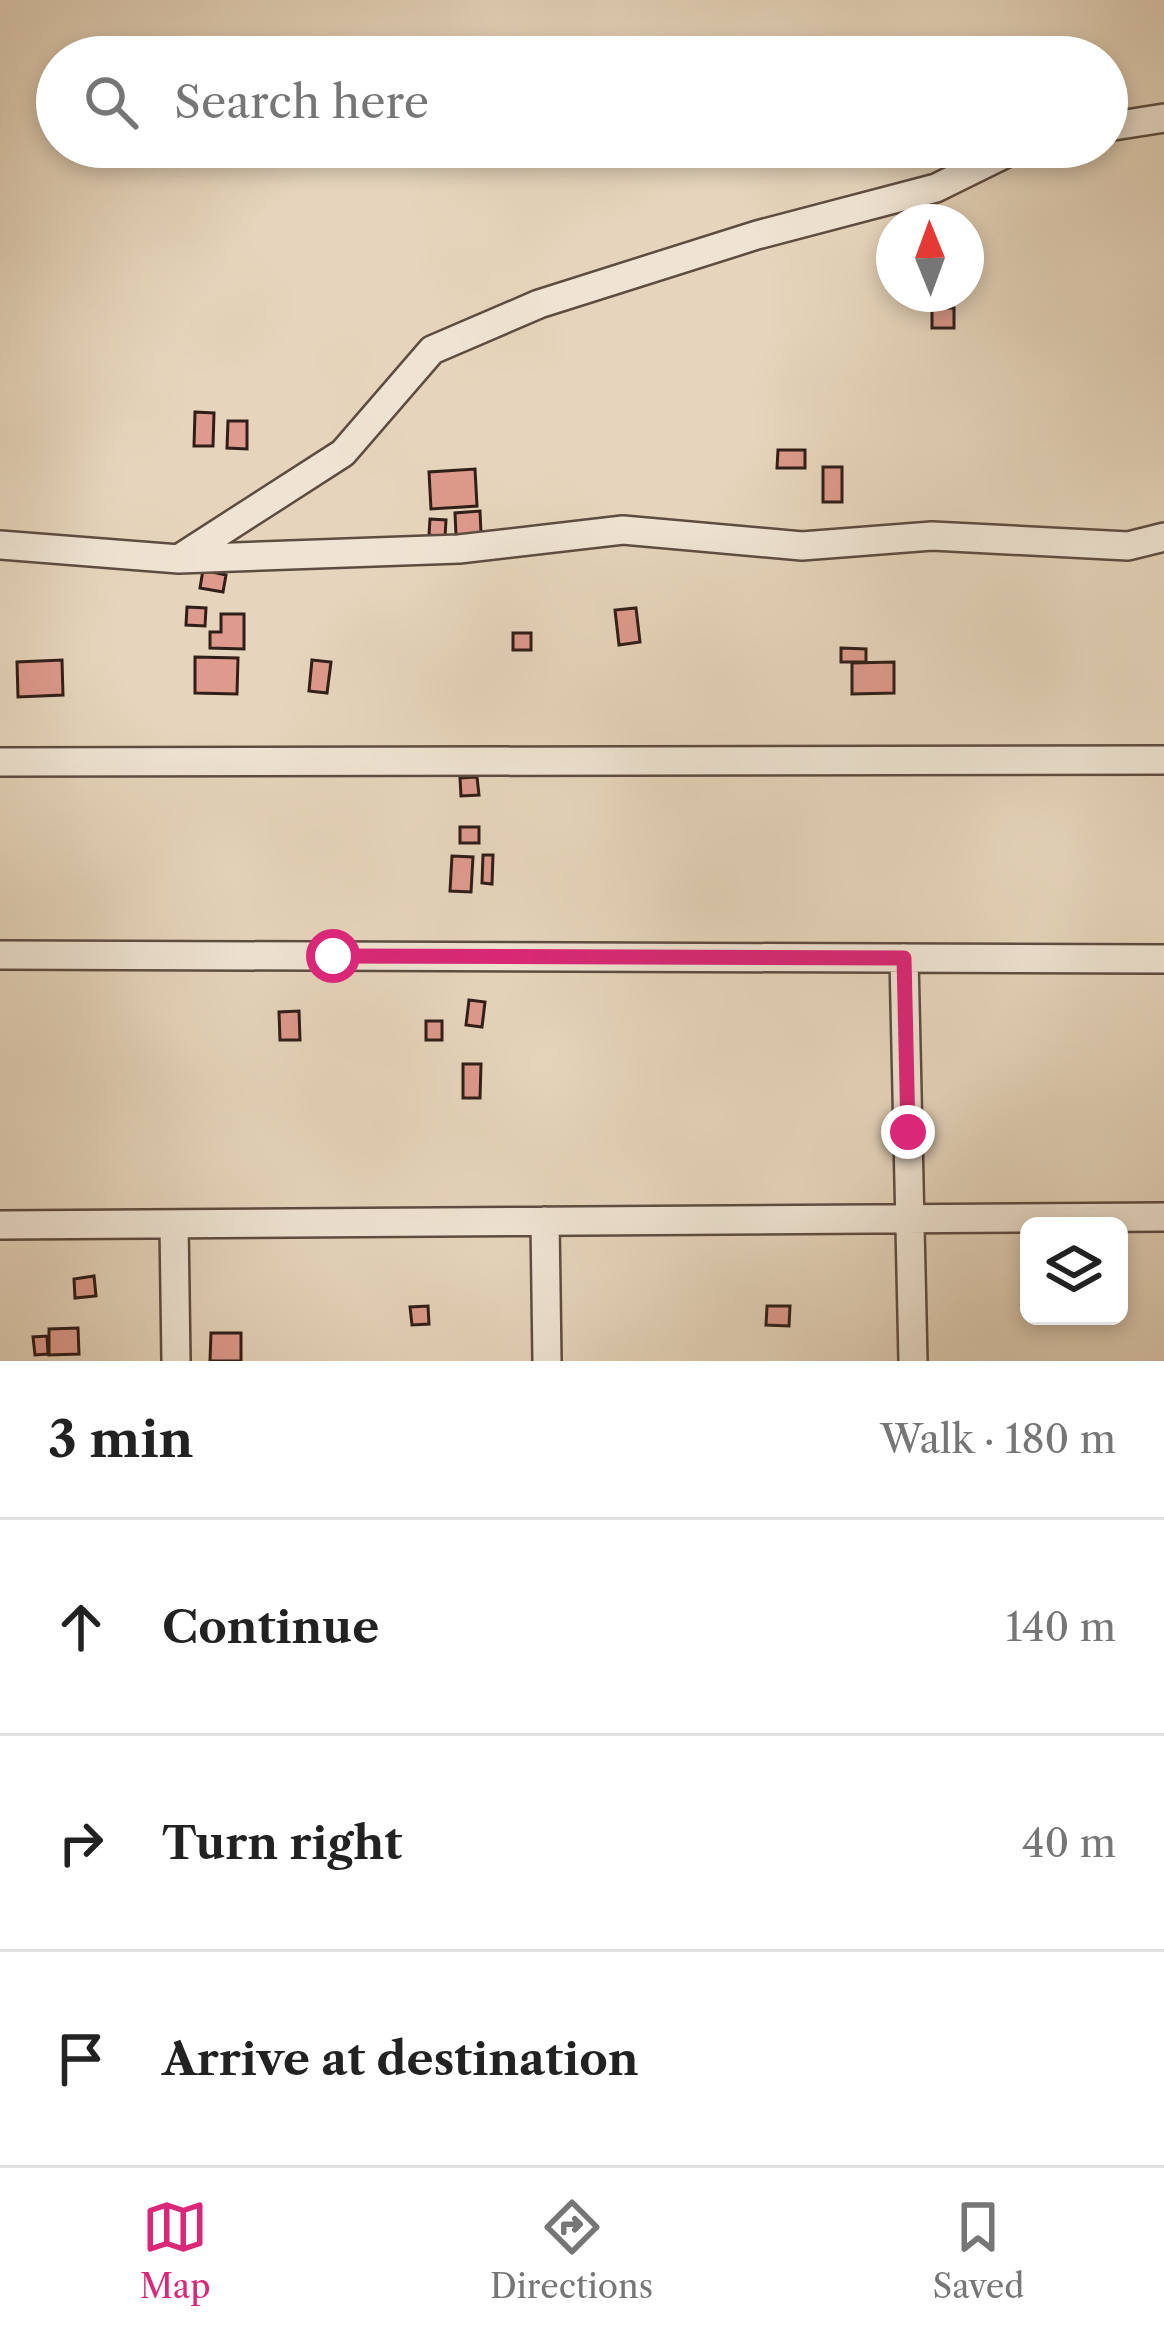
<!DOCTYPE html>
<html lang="en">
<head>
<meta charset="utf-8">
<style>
	body { margin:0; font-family:"Libre Caslon Text",serif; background:#f6f6f6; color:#222 }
	.controls { position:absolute; right:36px; bottom:36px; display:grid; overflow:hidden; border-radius:18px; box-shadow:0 6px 18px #0003 }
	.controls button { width:108px; height:108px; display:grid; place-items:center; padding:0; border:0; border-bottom:3px solid #e0e0e0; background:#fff; color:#222; font:60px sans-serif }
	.compass { position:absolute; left:876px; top:204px; width:108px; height:108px; border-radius:50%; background:#fff; box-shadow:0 6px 18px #0003; rotate:359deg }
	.stop { position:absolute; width:36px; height:36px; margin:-27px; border:9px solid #db2777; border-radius:50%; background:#fff }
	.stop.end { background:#db2777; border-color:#fff; box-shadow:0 3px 12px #0008 }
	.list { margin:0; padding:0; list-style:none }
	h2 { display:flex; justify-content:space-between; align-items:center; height:156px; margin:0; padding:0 48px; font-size:51px }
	h2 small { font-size:39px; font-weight:400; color:#767676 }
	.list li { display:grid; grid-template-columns:78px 1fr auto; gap:36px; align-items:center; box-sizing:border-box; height:216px; padding:0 48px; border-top:3px solid #e0e0e0 }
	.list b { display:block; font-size:45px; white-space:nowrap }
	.list em { font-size:39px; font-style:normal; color:#767676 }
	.icon { flex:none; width:66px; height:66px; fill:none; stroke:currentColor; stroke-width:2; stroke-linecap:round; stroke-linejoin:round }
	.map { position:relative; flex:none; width:1164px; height:1361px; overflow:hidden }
	.search { position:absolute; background:#fff; box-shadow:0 6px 18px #0003; left:36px; right:36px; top:36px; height:132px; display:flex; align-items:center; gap:30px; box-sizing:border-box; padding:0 42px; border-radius:66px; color:#767676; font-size:45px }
	.sheet { height:804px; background:#fff }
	nav { display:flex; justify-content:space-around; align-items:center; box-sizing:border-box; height:168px; border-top:3px solid #e0e0e0; background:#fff; font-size:33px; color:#767676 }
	nav a { display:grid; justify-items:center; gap:6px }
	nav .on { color:#db2777 }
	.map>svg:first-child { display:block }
</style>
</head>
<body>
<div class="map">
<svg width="1164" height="1361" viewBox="0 0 1164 1361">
	<rect width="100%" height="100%" fill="#e6d5bc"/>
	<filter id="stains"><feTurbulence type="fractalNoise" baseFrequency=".00167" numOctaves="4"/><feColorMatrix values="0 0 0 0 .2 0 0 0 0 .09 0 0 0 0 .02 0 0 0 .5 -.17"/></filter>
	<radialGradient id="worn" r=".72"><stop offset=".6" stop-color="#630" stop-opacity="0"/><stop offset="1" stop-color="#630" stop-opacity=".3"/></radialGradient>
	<!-- building -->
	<path fill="#de9a8c" stroke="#301f18" stroke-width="3" d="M 932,308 L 954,308 L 954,328 L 932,328 Z
		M 195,412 L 214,413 L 213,446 L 194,446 Z
		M 228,421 L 247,421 L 247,449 L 227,448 Z
		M 778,450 L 805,450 L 805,468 L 777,468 Z
		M 823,467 L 842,467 L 842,502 L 823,502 Z
		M 475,469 L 477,506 L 431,509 L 429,472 Z
		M 480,511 L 481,533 L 456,535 L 455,513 Z
		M 430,519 L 446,520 L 445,537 L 429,535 Z
		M 203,570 L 226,575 L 223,592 L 200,588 Z
		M 187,607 L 206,608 L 205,626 L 186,625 Z
		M 636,608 L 640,642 L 619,645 L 615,610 Z
		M 221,614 L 244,614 L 244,649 L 210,648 L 210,632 L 221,632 Z
		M 513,633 L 531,633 L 531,650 L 513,650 Z
		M 841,648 L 866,649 L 866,662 L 841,662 Z
		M 195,657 L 238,658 L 237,694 L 195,693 Z
		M 62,660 L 63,695 L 18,697 L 17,662 Z
		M 312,660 L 331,662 L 327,693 L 309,691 Z
		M 894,662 L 894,693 L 852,694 L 852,663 Z
		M 477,777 L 479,795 L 461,796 L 460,778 Z
		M 460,827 L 479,827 L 479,843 L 460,843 Z
		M 483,855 L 493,855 L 492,884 L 482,883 Z
		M 452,856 L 473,857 L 471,892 L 450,891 Z
		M 469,1000 L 485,1002 L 482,1027 L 466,1025 Z
		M 299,1011 L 300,1040 L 280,1040 L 279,1012 Z
		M 426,1021 L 442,1021 L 442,1040 L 426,1040 Z
		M 463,1064 L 481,1064 L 480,1098 L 463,1098 Z
		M 94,1276 L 96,1296 L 75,1298 L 74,1279 Z
		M 428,1306 L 429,1324 L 412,1325 L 410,1307 Z
		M 767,1306 L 790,1306 L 789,1326 L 766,1325 Z
		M 78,1328 L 79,1354 L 49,1355 L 49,1329 Z
		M 211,1333 L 241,1333 L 241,1361 L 210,1361 Z
		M 47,1336 L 48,1354 L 35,1355 L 33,1337 Z"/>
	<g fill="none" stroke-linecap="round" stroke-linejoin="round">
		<!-- minor casing -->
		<g stroke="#5e4c41" stroke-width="32">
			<path id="minor" d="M 1107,127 L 1164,118
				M 0,545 L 179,559 L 459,549 L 623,530 L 802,546 L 932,536 L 1128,546 L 1164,537
				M 183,556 L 343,453 L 432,350 L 539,304 L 757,235 L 936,188 L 1019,147
				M 0,762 L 1164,760
				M 0,955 L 1164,959
				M 904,958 L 913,1361
				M 545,1221 L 547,1361
				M 174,1224 L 176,1361
				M 0,1225 L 1164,1217"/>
		</g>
		<!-- minor -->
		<use href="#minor" stroke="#efe4d3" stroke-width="27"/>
	</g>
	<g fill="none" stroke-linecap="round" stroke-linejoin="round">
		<!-- route -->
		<path stroke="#db2777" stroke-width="15" d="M 333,956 L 904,958 L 908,1132"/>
	</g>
	<rect width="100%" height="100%" filter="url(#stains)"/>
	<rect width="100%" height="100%" fill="url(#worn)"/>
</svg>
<div class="controls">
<button><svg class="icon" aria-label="layers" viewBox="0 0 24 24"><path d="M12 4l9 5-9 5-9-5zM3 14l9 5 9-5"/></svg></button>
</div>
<svg class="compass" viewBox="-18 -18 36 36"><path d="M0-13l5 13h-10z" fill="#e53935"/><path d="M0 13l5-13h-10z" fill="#767676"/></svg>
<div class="stop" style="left:333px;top:956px"></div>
<div class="stop end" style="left:908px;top:1132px"></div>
<div class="search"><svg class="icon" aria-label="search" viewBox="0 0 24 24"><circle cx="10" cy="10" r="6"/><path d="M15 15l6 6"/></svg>Search here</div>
</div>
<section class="sheet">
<h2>3 min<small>Walk · 180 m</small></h2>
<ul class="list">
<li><svg class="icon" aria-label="ahead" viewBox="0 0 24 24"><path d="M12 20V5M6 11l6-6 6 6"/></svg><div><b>Continue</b></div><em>140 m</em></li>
<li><svg class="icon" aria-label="right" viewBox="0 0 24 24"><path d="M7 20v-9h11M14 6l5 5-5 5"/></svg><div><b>Turn right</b></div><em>40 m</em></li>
<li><svg class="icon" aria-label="arrive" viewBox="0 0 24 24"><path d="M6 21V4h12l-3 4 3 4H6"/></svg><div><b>Arrive at destination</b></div></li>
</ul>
</section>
<nav>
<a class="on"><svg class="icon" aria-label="map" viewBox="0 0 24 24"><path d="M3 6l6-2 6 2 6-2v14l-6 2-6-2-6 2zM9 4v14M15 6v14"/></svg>Map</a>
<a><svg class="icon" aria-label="directions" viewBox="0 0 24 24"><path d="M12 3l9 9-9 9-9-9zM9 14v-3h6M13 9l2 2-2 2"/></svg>Directions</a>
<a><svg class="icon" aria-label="saved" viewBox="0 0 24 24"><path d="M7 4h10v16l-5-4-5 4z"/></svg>Saved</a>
</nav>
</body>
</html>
